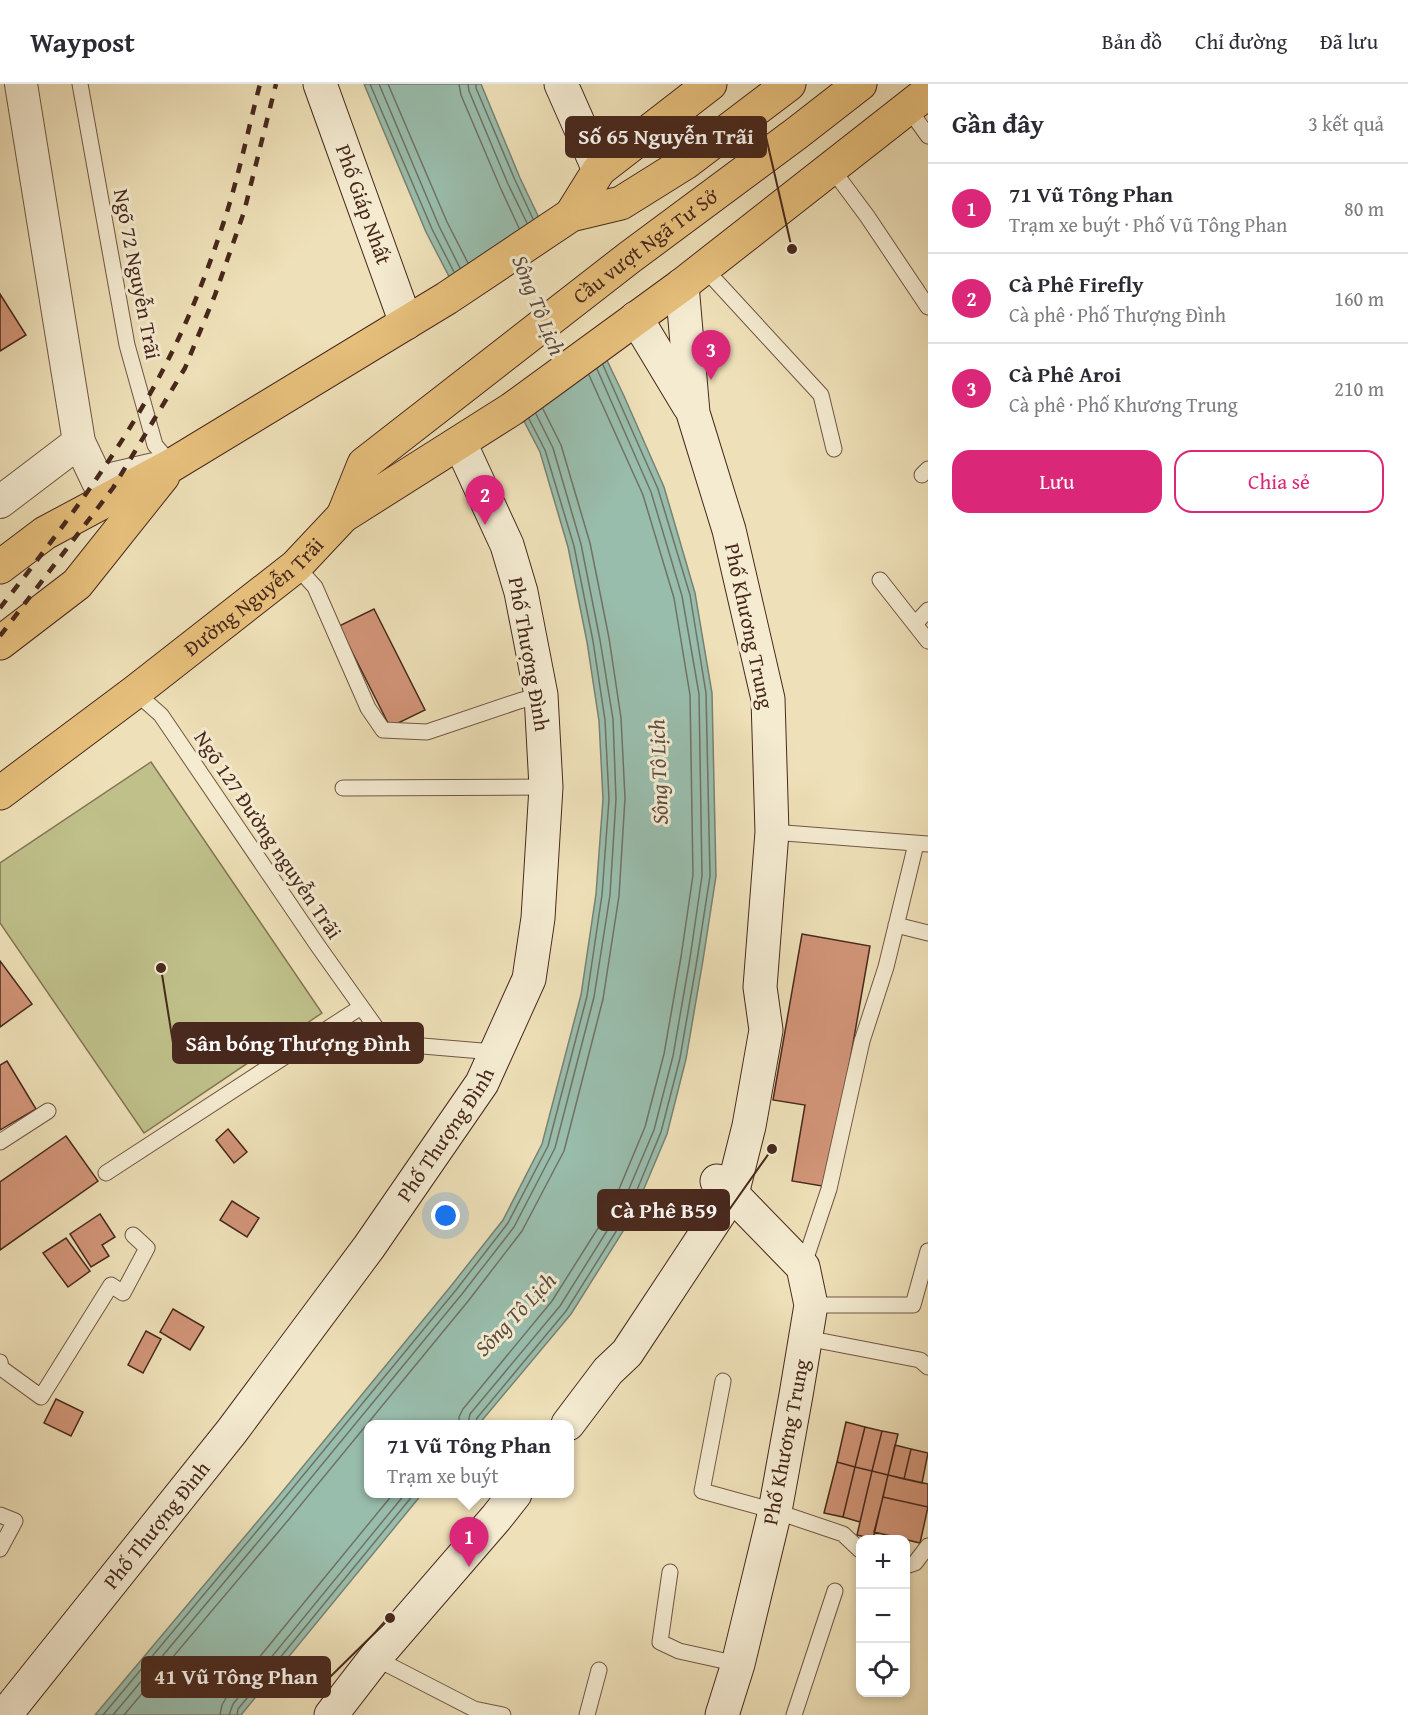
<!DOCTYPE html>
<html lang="vi">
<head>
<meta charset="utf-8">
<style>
	body { margin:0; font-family:"Gentium Book Plus",serif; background:#f7f7f7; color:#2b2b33 }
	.controls { position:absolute; right:18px; bottom:18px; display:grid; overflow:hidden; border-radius:12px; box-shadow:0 3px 9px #0003 }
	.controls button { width:54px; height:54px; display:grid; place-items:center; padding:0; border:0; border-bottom:2px solid #e1e1e2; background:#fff; color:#2b2b33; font:30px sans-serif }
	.you { position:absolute; left:446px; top:1132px; width:21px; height:21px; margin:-15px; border:4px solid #fff; border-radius:50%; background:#1a73e8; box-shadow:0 0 0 9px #1a73e833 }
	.badge { display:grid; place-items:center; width:39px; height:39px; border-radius:50%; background:#db2777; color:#fff; font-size:20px; font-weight:700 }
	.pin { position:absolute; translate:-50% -50px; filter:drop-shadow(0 2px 3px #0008) }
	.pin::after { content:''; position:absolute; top:32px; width:21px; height:18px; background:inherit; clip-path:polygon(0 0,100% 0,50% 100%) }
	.popup { position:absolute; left:364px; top:1336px; width:210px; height:78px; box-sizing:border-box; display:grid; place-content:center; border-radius:12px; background:#fff; filter:drop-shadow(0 2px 4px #0005); font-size:20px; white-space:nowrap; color:#7c7c81 }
	.popup b { font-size:22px; color:#2b2b33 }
	.popup::after { content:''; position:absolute; left:50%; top:100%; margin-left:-12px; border:12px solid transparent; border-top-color:#fff }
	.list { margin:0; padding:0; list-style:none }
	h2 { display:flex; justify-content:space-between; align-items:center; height:78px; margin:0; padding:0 24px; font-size:26px }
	h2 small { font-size:20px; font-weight:400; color:#7c7c81 }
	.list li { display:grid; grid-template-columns:39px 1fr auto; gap:18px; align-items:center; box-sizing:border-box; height:90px; padding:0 24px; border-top:2px solid #e1e1e2 }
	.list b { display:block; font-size:22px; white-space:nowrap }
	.list p { margin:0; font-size:20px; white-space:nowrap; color:#7c7c81 }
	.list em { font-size:20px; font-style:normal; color:#7c7c81 }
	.actions { display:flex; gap:12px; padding:18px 24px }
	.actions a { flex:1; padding:14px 0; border:2px solid #db2777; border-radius:18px; text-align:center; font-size:21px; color:#db2777 }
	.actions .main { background:#db2777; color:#fff }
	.icon { flex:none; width:33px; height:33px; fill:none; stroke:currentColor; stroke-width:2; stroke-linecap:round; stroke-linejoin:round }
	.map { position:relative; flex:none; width:928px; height:1631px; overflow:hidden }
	header { display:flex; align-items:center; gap:36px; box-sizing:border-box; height:84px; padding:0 30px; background:#fff; border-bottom:2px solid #e1e1e2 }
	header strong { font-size:28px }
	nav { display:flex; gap:33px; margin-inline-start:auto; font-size:21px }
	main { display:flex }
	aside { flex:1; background:#fff }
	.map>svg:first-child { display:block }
</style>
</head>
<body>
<header>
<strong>Waypost</strong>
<nav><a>Bản đồ</a><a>Chỉ đường</a><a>Đã lưu</a></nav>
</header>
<main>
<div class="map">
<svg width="928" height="1631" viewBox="0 0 928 1631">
	<rect width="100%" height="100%" fill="#eee0b8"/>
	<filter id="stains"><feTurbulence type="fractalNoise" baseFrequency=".00333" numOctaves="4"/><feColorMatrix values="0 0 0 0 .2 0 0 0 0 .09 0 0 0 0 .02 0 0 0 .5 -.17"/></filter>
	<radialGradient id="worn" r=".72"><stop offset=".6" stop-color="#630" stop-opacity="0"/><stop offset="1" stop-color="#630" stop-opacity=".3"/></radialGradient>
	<!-- green -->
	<path fill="#bfc08a" stroke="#847454" stroke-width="1.5" d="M 151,678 L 322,929 L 144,1049 L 0,839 L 0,779 Z"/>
	<!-- water -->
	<path fill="#99bdac" stroke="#798173" stroke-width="1.5" d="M 364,0 L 481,0 L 520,94 L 624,312 L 664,403 L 695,509 L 712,609 L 716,792 L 703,876 L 686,975 L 667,1050 L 632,1133 L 571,1230 L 479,1340 L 368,1340 L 368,1410 L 422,1410 L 241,1631 L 95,1631 L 273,1419 L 451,1202 L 503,1136 L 542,1060 L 581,911 L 596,810 L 603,715 L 599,637 L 587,558 L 568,463 L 540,368 L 426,148 Z"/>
	<!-- pier -->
	<path fill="#eee0b8" d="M 548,146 L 602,258 L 514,324 L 455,209 Z"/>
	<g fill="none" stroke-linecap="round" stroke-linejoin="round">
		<!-- shore -->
		<path stroke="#707264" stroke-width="1.5" d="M 370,0 L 432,145 L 454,188
			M 379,0 L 439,142 L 460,184
			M 388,0 L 447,138 L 468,179
			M 459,0 L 461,11 L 500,103 L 519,144
			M 468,0 L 469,7 L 508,100 L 527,139
			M 476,0 L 476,4 L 515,96 L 533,135
			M 459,1340 L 459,1333 L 463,1325 L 552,1217 L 612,1122 L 645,1043 L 664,970 L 681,873 L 693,791 L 690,611 L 674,514 L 643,411 L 589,291
			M 468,1340 L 470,1330 L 560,1222 L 620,1126 L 654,1046 L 673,972 L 690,874 L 702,792 L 699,610 L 682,512 L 651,408 L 597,285
			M 475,1340 L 477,1334 L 566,1227 L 627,1130 L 661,1048 L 680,974 L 697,876 L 710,792 L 706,609 L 690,511 L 658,405 L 603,281
			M 103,1631 L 277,1423 L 456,1206 L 508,1139 L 548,1062 L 587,912 L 602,811 L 609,715 L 605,636 L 593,557 L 574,462 L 545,366 L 529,335
			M 113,1631 L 283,1428 L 462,1210 L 514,1143 L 555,1064 L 594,913 L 610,811 L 616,715 L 613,635 L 600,556 L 581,460 L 553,364 L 536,330
			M 124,1631 L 290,1434 L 469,1216 L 522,1147 L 564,1067 L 603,915 L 619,812 L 625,714 L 621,634 L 609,554 L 590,459 L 561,361 L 543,325
			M 220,1631 L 222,1621 L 226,1614 L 393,1410
			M 229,1631 L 233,1620 L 405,1410
			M 237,1631 L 238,1625 L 414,1410"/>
	</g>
	<!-- building -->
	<path fill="#d29578" stroke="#48281d" stroke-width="1.5" d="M 0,210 L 26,251 L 0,267 Z
		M 374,525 L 425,626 L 390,643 L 339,542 Z
		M 802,850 L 870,862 L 828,1103 L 792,1097 L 805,1021 L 773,1016 Z
		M 0,877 L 32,920 L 0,943 Z
		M 7,977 L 36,1025 L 0,1046 L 0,981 Z
		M 228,1045 L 247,1068 L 234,1079 L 216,1056 Z
		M 66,1052 L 98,1097 L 0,1166 L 0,1098 Z
		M 232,1117 L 259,1134 L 247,1153 L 220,1136 Z
		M 100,1130 L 115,1153 L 102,1161 L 109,1172 L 91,1183 L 70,1150 Z
		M 66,1154 L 90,1187 L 68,1203 L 43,1169 Z
		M 173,1225 L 204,1243 L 190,1266 L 160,1248 Z
		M 146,1247 L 161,1255 L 143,1289 L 128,1281 Z
		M 56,1315 L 83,1328 L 71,1352 L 44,1339 Z
		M 846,1338 L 865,1343 L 855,1383 L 837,1378 Z
		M 865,1343 L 882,1347 L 872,1387 L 855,1383 Z
		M 882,1347 L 898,1350 L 888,1391 L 872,1387 Z
		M 895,1361 L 911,1365 L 904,1395 L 888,1391 Z
		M 911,1365 L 928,1369 L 922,1399 L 904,1395 Z
		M 837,1378 L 855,1383 L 843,1433 L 824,1429 Z
		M 855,1383 L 872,1387 L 860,1438 L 843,1433 Z
		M 872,1387 L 888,1391 L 873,1455 L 857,1451 Z
		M 888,1391 L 928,1400 L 928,1423 L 883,1413 Z
		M 883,1413 L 928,1423 L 920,1459 L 874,1448 Z"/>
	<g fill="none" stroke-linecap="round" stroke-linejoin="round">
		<!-- lane casing -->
		<g stroke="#725644" stroke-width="17">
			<path id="lane" d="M 80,0 L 127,261 L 155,361 L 172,381
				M 908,24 L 928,52
				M 832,85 L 867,132 L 928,223
				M 704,184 L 821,311 L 834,365
				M 922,391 L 928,385
				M 296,482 L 315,503 L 368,624 L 383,646 L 427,648 L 519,617 L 541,611
				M 880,496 L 928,557
				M 915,540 L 928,526
				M 135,608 L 161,631 L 318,862 L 387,959 L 482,967 L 495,972
				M 343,704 L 546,703
				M 772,748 L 928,760
				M 896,841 L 928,849
				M 0,1058 L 48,1027
				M 106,1089 L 361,923
				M 803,1183 L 829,1105 L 862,957 L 886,883 L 916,760
				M 811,1221 L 913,1221 L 928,1167
				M 806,1254 L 920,1276 L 928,1283
				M 0,1278 L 1,1284 L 41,1313 L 111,1201 L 123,1209 L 147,1164 L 133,1151
				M 723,1297 L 702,1407 L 775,1427 L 843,1450 L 860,1466
				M 0,1431 L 15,1437 L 0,1465
				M 906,1482 L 915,1479 L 928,1462
				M 670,1488 L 660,1558 L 679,1567 L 738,1580
				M 375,1574 L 474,1625 L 503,1631
				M 587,1631 L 599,1586
				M 794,1631 L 835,1507"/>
		</g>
		<!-- street casing -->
		<g stroke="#725644" stroke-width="34">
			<path id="street" d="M 21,0 L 79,358 L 98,398 L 154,385
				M 0,418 L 79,358"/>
		</g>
		<!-- secondary casing -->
		<g stroke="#48281d" stroke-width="35">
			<g id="secondary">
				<path id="s1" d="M 320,0 L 406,239"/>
				<path d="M 561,0 L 599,86"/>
				<path d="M 636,234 L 689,322"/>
				<path d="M 717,1097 L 732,1110 L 803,1183 L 811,1221 L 796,1311 L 775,1427 L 738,1580 L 722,1631"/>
				<path d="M 568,1340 L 608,1287 L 627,1269 L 732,1110 L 749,1042 L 766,946 L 760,903 L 772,748 L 768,615 L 729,446 L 693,329 L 682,201"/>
				<path id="s2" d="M 5,1631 L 232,1347 L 369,1163 L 482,999 L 529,895 L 538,834 L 546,703 L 541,611 L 521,508 L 507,461 L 460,359"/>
				<path d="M 331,1631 L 375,1574 L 496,1434 L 515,1410"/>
			</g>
		</g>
		<!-- primary casing -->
		<g stroke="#48281d" stroke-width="35">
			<g id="primary">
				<path d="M 571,131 L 599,86 L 710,0"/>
				<path id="s3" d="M 343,432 L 364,380 L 630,173 L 797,49 L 860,0"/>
				<path d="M 0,483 L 45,449 L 172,381 L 447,214 L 571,131 L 621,119 L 685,79 L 789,0"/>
				<path d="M 0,559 L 77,500 L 163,392"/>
				<path id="s4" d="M 0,709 L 135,608 L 296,482 L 343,432 L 512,325 L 682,201 L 928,8"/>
			</g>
		</g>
		<!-- lane -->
		<use href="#lane" stroke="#f4ebd1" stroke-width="15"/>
		<!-- street -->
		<use href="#street" stroke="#f4ebd1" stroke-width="32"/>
		<!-- secondary -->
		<use href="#secondary" stroke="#f4ebd1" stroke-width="33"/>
		<!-- primary -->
		<use href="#primary" stroke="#e7c07c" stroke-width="33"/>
		<!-- rail -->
		<path stroke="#48281d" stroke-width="4.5" stroke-dasharray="10 10" stroke-linecap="butt" d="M 0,524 C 61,446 123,365 168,276 C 192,229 211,178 227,128 C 240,86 249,42 260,0
			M 0,552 L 113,404 L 185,284 L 215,211 L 244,128 L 276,0"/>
	</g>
	<g text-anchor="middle" stroke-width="6" stroke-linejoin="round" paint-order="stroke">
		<!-- street labels -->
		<g font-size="21" fill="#48281d" stroke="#f4ebd1">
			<text dy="7" stroke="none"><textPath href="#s1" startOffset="128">Phố Giáp Nhất</textPath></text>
			<text dy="7" stroke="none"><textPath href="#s3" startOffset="412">Cầu vượt Ngã Tư Sở</textPath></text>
			<text transform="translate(137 190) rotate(79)" y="7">Ngõ 72 Nguyễn Trãi</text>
			<text dy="7" stroke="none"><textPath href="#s4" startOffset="321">Đường Nguyễn Trãi</textPath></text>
			<text transform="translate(749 542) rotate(78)" y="7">Phố Khương Trung</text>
			<text transform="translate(529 570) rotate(80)" y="7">Phố Thượng Đình</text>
			<text transform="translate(268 751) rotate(56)" y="7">Ngõ 127 Đường nguyễn Trãi</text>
			<text dy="7" stroke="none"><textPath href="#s2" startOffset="729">Phố Thượng Đình</textPath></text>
			<text transform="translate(786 1358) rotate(-79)" y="7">Phố Khương Trung</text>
			<text dy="7" stroke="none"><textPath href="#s2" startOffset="243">Phố Thượng Đình</textPath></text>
		</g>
		<!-- water labels -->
		<g font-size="22" font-style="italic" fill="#5c4d41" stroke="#f4ebd1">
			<text transform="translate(539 221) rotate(68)" y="8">Sông Tô Lịch</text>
			<text transform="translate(658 688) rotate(-92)" y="8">Sông Tô Lịch</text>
			<text transform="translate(515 1230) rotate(-46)" y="8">Sông Tô Lịch</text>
		</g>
	</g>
	<!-- callouts -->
	<path fill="none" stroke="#48281d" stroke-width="2" d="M792 165L766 53M161 884L173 959M772 1065L729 1126M390 1534L330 1593"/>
	<g fill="#48281d" stroke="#f4ebd1" stroke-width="2">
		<circle cx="792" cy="165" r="6"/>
		<circle cx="161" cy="884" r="6"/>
		<circle cx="772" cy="1065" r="6"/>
		<circle cx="390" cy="1534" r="6"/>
	</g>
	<g fill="#48281d" stroke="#48281d" stroke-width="2">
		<rect x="566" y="33" width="200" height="40" rx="6"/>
		<rect x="173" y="939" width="250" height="40" rx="6"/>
		<rect x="598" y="1106" width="131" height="40" rx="6"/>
		<rect x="142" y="1573" width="188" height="40" rx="6"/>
	</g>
	<g font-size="22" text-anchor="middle" font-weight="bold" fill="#fff">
		<text x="666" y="60">Số 65 Nguyễn Trãi</text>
		<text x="298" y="967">Sân bóng Thượng Đình</text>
		<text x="664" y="1134">Cà Phê B59</text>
		<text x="236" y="1600">41 Vũ Tông Phan</text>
	</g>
	<rect width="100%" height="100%" filter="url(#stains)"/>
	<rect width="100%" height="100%" fill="url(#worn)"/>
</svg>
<div class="controls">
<button>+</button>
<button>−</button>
<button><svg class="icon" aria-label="locate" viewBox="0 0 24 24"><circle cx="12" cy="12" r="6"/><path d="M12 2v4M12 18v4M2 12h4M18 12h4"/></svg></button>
</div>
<div class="you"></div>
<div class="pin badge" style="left:469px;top:1483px">1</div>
<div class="popup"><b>71 Vũ Tông Phan</b>Trạm xe buýt</div>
<div class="pin badge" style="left:485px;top:441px">2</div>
<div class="pin badge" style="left:711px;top:296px">3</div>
</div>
<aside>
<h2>Gần đây<small>3 kết quả</small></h2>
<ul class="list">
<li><span class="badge">1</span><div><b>71 Vũ Tông Phan</b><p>Trạm xe buýt · Phố Vũ Tông Phan</p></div><em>80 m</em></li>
<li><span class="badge">2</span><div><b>Cà Phê Firefly</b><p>Cà phê · Phố Thượng Đình</p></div><em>160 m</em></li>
<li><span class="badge">3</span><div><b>Cà Phê Aroi</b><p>Cà phê · Phố Khương Trung</p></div><em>210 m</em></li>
</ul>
<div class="actions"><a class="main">Lưu</a><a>Chia sẻ</a></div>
</aside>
</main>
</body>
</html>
